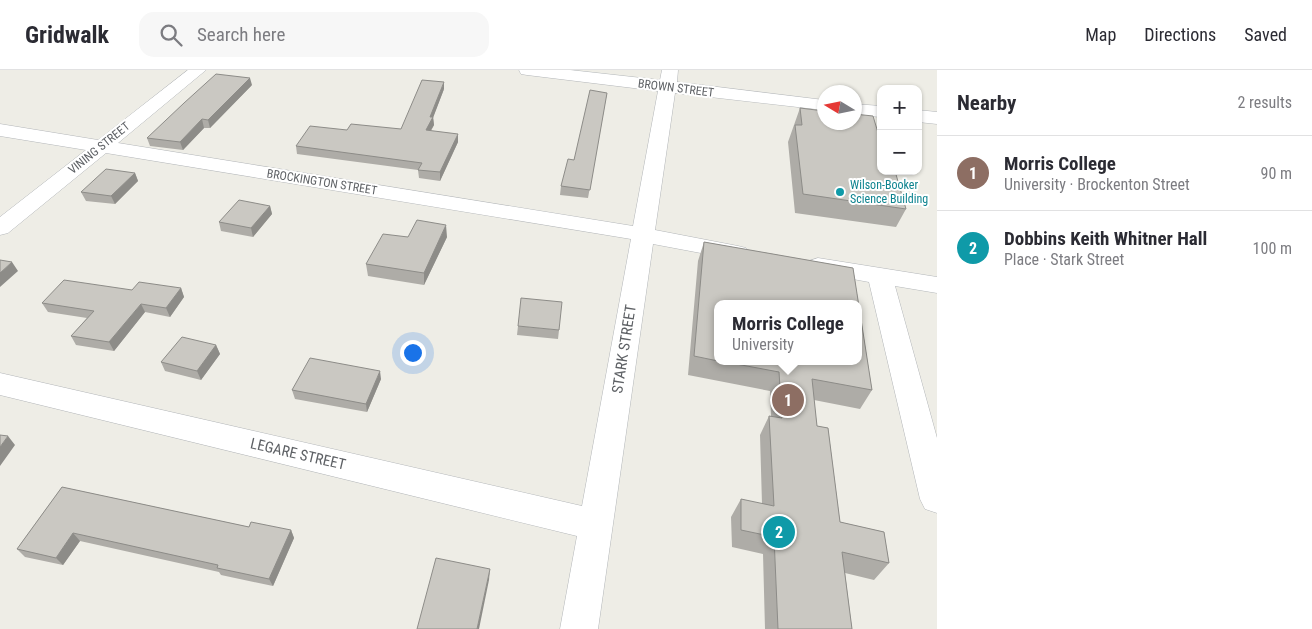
<!DOCTYPE html>
<html lang="en">
<head>
<meta charset="utf-8">
<style>
	body { margin:0; font-family:"Roboto Condensed",sans-serif; background:#f7f7f7; color:#2b2b33 }
	.controls { position:absolute; right:15px; top:15px; display:grid; overflow:hidden; border-radius:10px; box-shadow:0 1px 4px #0004 }
	.controls button { width:45px; height:45px; display:grid; place-items:center; padding:0; border:0; border-bottom:1px solid #e1e1e2; background:#fff; color:#2b2b33; font:25px sans-serif }
	.compass { position:absolute; left:817px; top:15px; width:45px; height:45px; border-radius:50%; background:#fff; box-shadow:0 1px 4px #0004; rotate:280deg }
	.you { position:absolute; left:412px; top:282px; width:18px; height:18px; margin:-12px; border:4px solid #fff; border-radius:50%; background:#1a73e8; box-shadow:0 0 0 8px #1a73e833 }
	.badge { display:grid; place-items:center; width:32px; height:32px; border-radius:50%; background:#db4b40; color:#fff; font-size:16px; font-weight:700 }
	.pin { position:absolute; translate:-50% -50%; border:2px solid #fff; box-shadow:0 1px 5px #0006 }
	.popup { position:absolute; left:714px; top:230px; width:148px; height:65px; box-sizing:border-box; display:grid; place-content:center; border-radius:10px; background:#fff; filter:drop-shadow(0 1px 4px #0005); font-size:16px; white-space:nowrap; color:#7c7c81 }
	.popup b { font-size:19px; color:#2b2b33 }
	.popup::after { content:''; position:absolute; left:50%; top:100%; margin-left:-10px; border:10px solid transparent; border-top-color:#fff }
	.list { margin:0; padding:0; list-style:none }
	h2 { display:flex; justify-content:space-between; align-items:center; height:65px; margin:0; padding:0 20px; font-size:21px }
	h2 small { font-size:16px; font-weight:400; color:#7c7c81 }
	.list li { display:grid; grid-template-columns:32px 1fr auto; gap:15px; align-items:center; box-sizing:border-box; height:75px; padding:0 20px; border-top:1px solid #e1e1e2 }
	.list b { display:block; font-size:19px; white-space:nowrap }
	.list p { margin:0; font-size:16px; white-space:nowrap; color:#7c7c81 }
	.list em { font-size:16px; font-style:normal; color:#7c7c81 }
	.icon { flex:none; width:28px; height:28px; fill:none; stroke:currentColor; stroke-width:2; stroke-linecap:round; stroke-linejoin:round }
	.map { position:relative; flex:none; width:937px; height:559px; overflow:hidden }
	header { display:flex; align-items:center; gap:30px; box-sizing:border-box; height:70px; padding:0 25px; background:#fff; border-bottom:1px solid #e1e1e2 }
	header strong { font-size:24px }
	nav { display:flex; gap:28px; margin-inline-start:auto; font-size:18px }
	.search { width:350px; height:45px; background:#f7f7f7; display:flex; align-items:center; gap:12px; box-sizing:border-box; padding:0 18px; border-radius:15px; color:#7c7c81; font-size:19px }
	main { display:flex }
	aside { flex:1; background:#fff }
	.map>svg:first-child { display:block }
</style>
</head>
<body>
<header>
<strong>Gridwalk</strong>
<div class="search"><svg class="icon" aria-label="search" viewBox="0 0 24 24"><circle cx="10" cy="10" r="6"/><path d="M15 15l6 6"/></svg>Search here</div>
<nav><a>Map</a><a>Directions</a><a>Saved</a></nav>
</header>
<main>
<div class="map">
<svg width="937" height="559" viewBox="0 0 937 559">
	<rect width="100%" height="100%" fill="#eeede6"/>
	<g fill="none" stroke-linecap="round" stroke-linejoin="round">
		<!-- minor casing -->
		<g stroke="#b3b6b9" stroke-width="1">
			<path id="minor" d="M 188,0 L 206,0 L 118,73 L 633,156 L 658,21 L 527,5 L 521,4 L 519,0 L 570,0 L 660,10 L 662,0 L 678,0 L 677,12 L 824,30 L 824,40 L 675,23 L 655,160 L 738,176 L 746,178 L 750,183 L 746,188 L 738,190 L 653,174 L 598,559 L 560,559 L 577,466 L 0,325 L 0,303 L 582,436 L 631,169 L 106,83 L 8,163 L 0,165 L 0,147 L 86,80 L 0,66 L 0,54 L 98,70 Z
				M 854,34 L 881,36 L 881,47 L 854,45 Z
				M 918,40 L 937,42 L 937,54 L 918,52 Z
				M 818,188 L 937,207 L 937,223 L 895,216 L 937,368 L 937,443 L 925,439 L 920,429 L 869,212 L 809,201 L 806,196 L 809,191 Z"/>
		</g>
		<!-- minor -->
		<use href="#minor" fill="#fff" fill-rule="evenodd"/>
	</g>
	<!-- wall -->
	<path fill="#aeaca7" fill-rule="evenodd" d="M 252,15 L 210,58 L 204,58 L 183,80 L 150,76 L 147,68 Z
		M 444,19 L 433,47 L 434,55 L 431,61 L 458,72 L 440,111 L 419,108 L 418,100 L 297,84 L 296,76 L 347,60 L 401,59 Z
		M 607,23 L 588,128 L 560,125 L 561,116 Z
		M 800,38 L 879,66 L 906,139 L 896,157 L 795,143 L 788,72 Z
		M 135,103 L 138,111 L 115,134 L 86,131 L 81,122 Z
		M 270,136 L 272,144 L 253,167 L 221,161 L 219,152 Z
		M 408,167 L 447,167 L 424,215 L 368,206 L 366,194 Z
		M 704,172 L 853,198 L 872,320 L 860,339 L 814,330 L 817,356 L 828,358 L 840,452 L 884,462 L 889,493 L 874,510 L 845,503 L 852,559 L 765,559 L 763,484 L 732,477 L 731,447 L 741,429 L 762,434 L 760,365 L 769,346 L 771,346 L 770,321 L 688,305 L 698,191 ZM 718,234 L 858,234 L 858,291 L 718,291 Z
		M 181,218 L 184,227 L 170,247 L 145,242 L 114,281 L 76,275 L 71,266 L 87,248 L 48,242 L 42,233 Z
		M 518,256 L 559,260 L 558,269 L 517,265 Z
		M 216,275 L 220,284 L 201,310 L 165,301 L 161,292 Z
		M 381,309 L 367,342 L 295,329 L 292,320 Z
		M 62,417 L 249,457 L 291,460 L 294,468 L 273,516 L 221,505 L 219,502 L 80,471 L 63,495 L 25,487 L 17,479 Z"/>
	<!-- shaded-wall -->
	<path fill="#8d8c88" d="M 250,8 L 252,15 L 210,58 L 208,50 Z
		M 444,12 L 444,19 L 433,48 L 433,47 L 434,55 L 426,68 L 426,60 L 430,47 Z
		M 202,49 L 204,58 L 183,80 L 180,72 Z
		M 458,64 L 458,72 L 440,111 L 440,102 Z
		M 135,103 L 138,111 L 115,134 L 111,126 Z
		M 270,136 L 272,144 L 253,167 L 251,158 Z
		M 446,155 L 447,167 L 424,215 L 424,203 Z
		M 12,192 L 18,201 L 0,217 L 0,203 Z
		M 181,218 L 184,227 L 170,247 L 166,238 Z
		M 141,234 L 145,242 L 114,281 L 109,272 Z
		M 216,275 L 220,284 L 201,310 L 197,301 Z
		M 380,301 L 381,309 L 367,342 L 366,334 Z
		M 8,366 L 15,375 L 0,396 L 0,377 Z
		M 291,460 L 294,468 L 273,516 L 269,509 Z
		M 73,463 L 80,471 L 63,495 L 56,488 Z
		M 490,499 L 489,510 L 479,559 L 477,559 Z"/>
	<!-- building -->
	<path fill="#cac8c2" stroke="#8d8c88" d="M 216,4 L 250,8 L 208,50 L 202,49 L 180,72 L 147,68 L 184,33 Z
		M 422,10 L 444,12 L 430,47 L 433,47 L 426,60 L 458,64 L 440,102 L 418,100 L 422,93 L 296,76 L 310,56 L 347,60 L 351,54 L 401,59 Z
		M 590,20 L 607,23 L 590,120 L 561,116 L 568,89 L 574,90 Z
		M 800,38 L 824,41 L 824,52 L 854,52 L 854,44 L 873,46 L 879,66 L 881,66 L 881,101 L 895,101 L 906,139 L 803,124 L 795,55 L 802,55 Z
		M 106,99 L 135,103 L 111,126 L 81,122 Z
		M 239,130 L 270,136 L 251,158 L 219,152 Z
		M 417,150 L 446,155 L 424,203 L 366,194 L 383,164 L 408,167 Z
		M 704,172 L 853,198 L 872,320 L 812,309 L 817,356 L 828,358 L 840,452 L 884,462 L 889,493 L 842,482 L 852,559 L 778,559 L 774,467 L 741,460 L 741,429 L 774,436 L 769,346 L 782,348 L 779,302 L 720,291 L 858,291 L 858,234 L 718,234 L 718,291 L 694,286 Z
		M 0,190 L 12,192 L 0,203 Z
		M 64,210 L 132,220 L 139,212 L 181,218 L 166,238 L 141,234 L 109,272 L 71,266 L 94,241 L 42,233 Z
		M 521,228 L 562,232 L 559,260 L 518,256 Z
		M 182,267 L 216,275 L 197,301 L 161,292 Z
		M 310,288 L 380,301 L 366,334 L 292,320 Z
		M 0,365 L 8,366 L 0,377 Z
		M 62,417 L 249,457 L 251,452 L 291,460 L 269,509 L 217,498 L 218,495 L 73,463 L 56,488 L 17,479 Z
		M 436,488 L 490,499 L 477,559 L 417,559 Z"/>
	<!-- markers -->
	<circle fill="#0f9aa8" stroke="#fff" stroke-width="2" cx="840" cy="122" r="5"/>
	<g text-anchor="middle" stroke-width="4" stroke-linejoin="round" paint-order="stroke">
		<!-- far-street labels -->
		<g font-size="12" fill="#5e6165" stroke="#fff">
			<text transform="translate(676 18) rotate(7)" y="4">BROWN STREET</text>
			<text transform="translate(99 78) rotate(-39)" y="4">VINING STREET</text>
			<text transform="translate(322 112) rotate(9)" y="4">BROCKINGTON STREET</text>
		</g>
		<!-- far-culture labels -->
		<g font-size="12" fill="#0d838f" stroke="#fff" text-anchor="start">
			<text x="850" y="119">Wilson-Booker<tspan x="850" dy="14">Science Building</tspan></text>
		</g>
		<!-- street labels -->
		<g font-size="15" fill="#5e6165" stroke="#fff">
			<text transform="translate(624 279) rotate(-81)" y="5">STARK STREET</text>
			<text transform="translate(298 384) rotate(13)" y="5">LEGARE STREET</text>
		</g>
	</g>
</svg>
<div class="controls">
<button>+</button>
<button>−</button>
</div>
<svg class="compass" viewBox="-18 -18 36 36"><path d="M0-13l5 13h-10z" fill="#e53935"/><path d="M0 13l5-13h-10z" fill="#7c7c81"/></svg>
<div class="you"></div>
<div class="pin badge" style="left:788px;top:330px;background:#8d6e63">1</div>
<div class="popup"><b>Morris College</b>University</div>
<div class="pin badge" style="left:779px;top:462px;background:#0f9aa8">2</div>
</div>
<aside>
<h2>Nearby<small>2 results</small></h2>
<ul class="list">
<li><span class="badge" style="background:#8d6e63">1</span><div><b>Morris College</b><p>University · Brockenton Street</p></div><em>90 m</em></li>
<li><span class="badge" style="background:#0f9aa8">2</span><div><b>Dobbins Keith Whitner Hall</b><p>Place · Stark Street</p></div><em>100 m</em></li>
</ul>
</aside>
</main>
</body>
</html>
